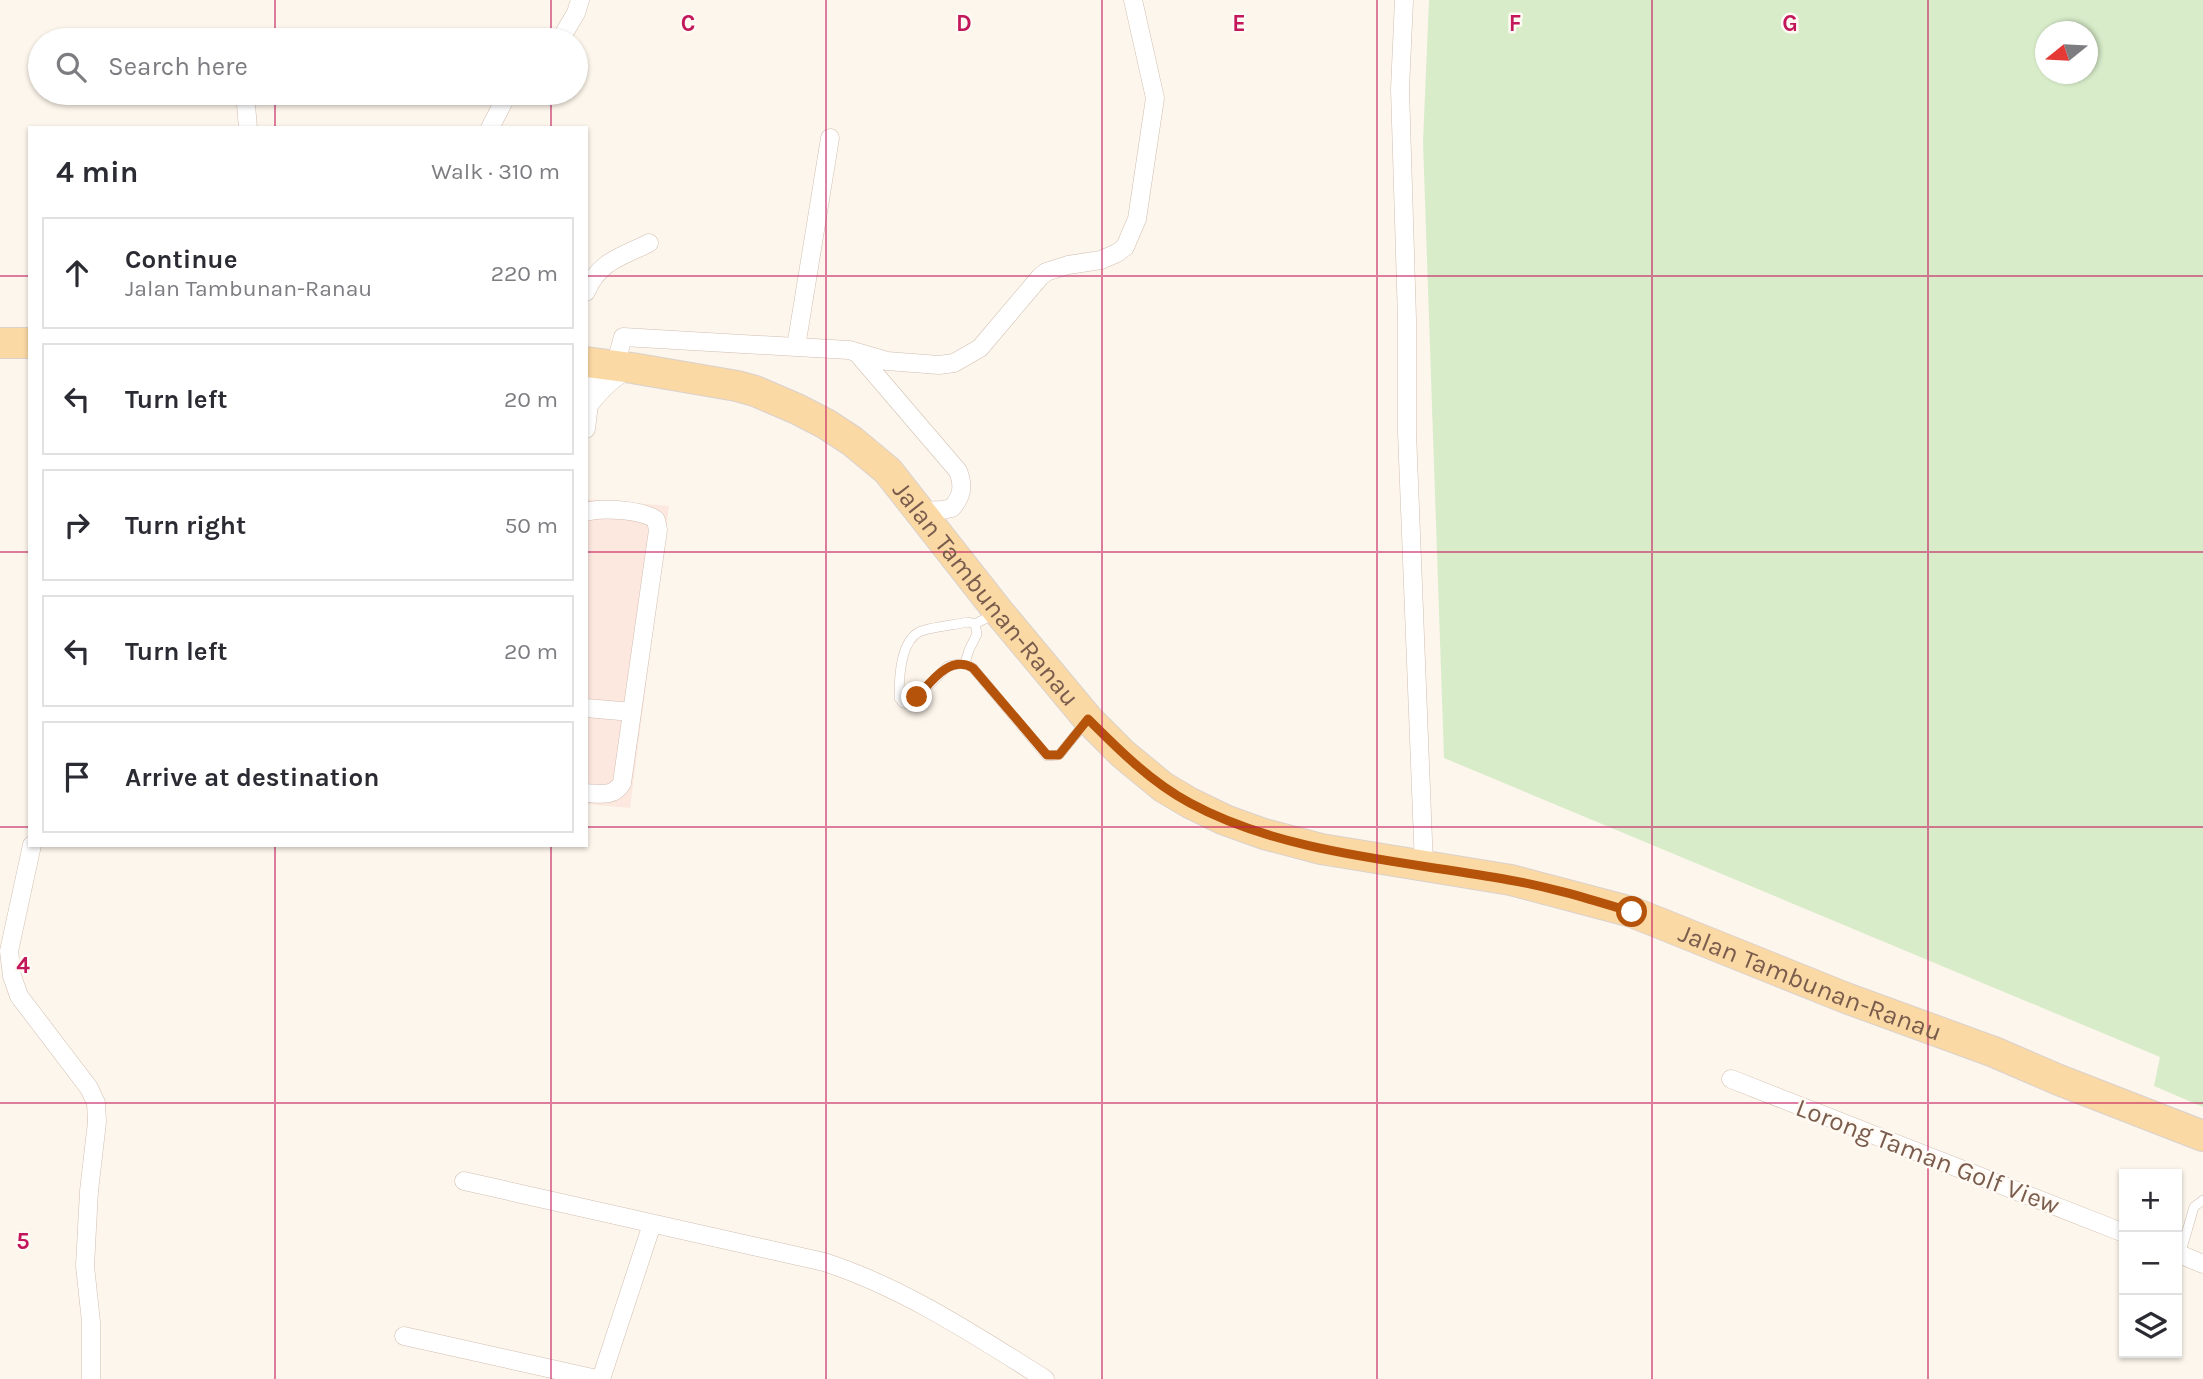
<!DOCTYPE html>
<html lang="en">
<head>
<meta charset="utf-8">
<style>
	body { margin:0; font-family:Karla,sans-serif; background:#f7f7f7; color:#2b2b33 }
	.controls { position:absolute; right:21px; bottom:21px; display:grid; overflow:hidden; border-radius:0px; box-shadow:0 2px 5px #0004 }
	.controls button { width:63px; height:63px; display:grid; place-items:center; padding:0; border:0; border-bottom:2px solid #e1e1e2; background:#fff; color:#2b2b33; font:35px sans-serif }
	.compass { position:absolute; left:2035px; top:21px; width:63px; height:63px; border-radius:50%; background:#fff; box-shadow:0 2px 5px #0004; rotate:252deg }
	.stop { position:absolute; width:21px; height:21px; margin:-16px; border:5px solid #b45309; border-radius:50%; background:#fff }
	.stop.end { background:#b45309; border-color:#fff; box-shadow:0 2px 7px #0008 }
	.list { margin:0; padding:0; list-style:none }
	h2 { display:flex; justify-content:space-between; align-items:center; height:91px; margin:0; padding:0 28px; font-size:30px }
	h2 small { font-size:23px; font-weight:400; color:#7c7c81 }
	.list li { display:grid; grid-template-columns:46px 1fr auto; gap:21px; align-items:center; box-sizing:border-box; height:112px; margin:0 14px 14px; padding:0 14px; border:2px solid #e1e1e2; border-radius:0px }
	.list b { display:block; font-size:26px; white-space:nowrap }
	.list p { margin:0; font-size:23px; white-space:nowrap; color:#7c7c81 }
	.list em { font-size:23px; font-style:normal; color:#7c7c81 }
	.icon { flex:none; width:38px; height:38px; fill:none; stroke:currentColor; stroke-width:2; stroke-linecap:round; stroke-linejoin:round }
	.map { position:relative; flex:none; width:2203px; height:1379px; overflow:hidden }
	.search { position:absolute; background:#fff; box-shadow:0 2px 5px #0004; left:28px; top:28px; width:560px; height:77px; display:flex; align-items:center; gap:18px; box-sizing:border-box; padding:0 24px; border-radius:38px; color:#7c7c81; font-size:26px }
	.panel { position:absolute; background:#fff; box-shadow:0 2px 5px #0004; left:28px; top:126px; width:560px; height:721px; border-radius:0px }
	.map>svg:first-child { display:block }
</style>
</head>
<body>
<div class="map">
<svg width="2203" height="1379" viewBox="0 0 2203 1379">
	<rect width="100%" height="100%" fill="#fdf6ec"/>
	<!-- commercial -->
	<path fill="#fde8e0" d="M 586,499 L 669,506 L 630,808 L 586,804 Z"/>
	<!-- green -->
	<path fill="#d8ecc9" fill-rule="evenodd" d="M 1429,0 L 2203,0 L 2203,1107 L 2154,1086 L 2160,1057 L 1444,758 L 1423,142 ZM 2046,32 L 2088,32 L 2088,74 L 2046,74 Z"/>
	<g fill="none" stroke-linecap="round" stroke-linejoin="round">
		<!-- service casing -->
		<g stroke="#d1beb0" stroke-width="10">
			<path id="service" d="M 994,614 L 975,624 L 968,622 C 955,625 929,627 919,632 C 900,642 899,679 899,698 L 903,703 L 910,704 L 948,666 L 965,663 L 973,668 L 1047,756 L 1059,755 L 1086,722
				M 965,663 L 969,650 L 977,634 L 975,624
				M 2180,1255 L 2194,1207 L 2203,1200"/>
		</g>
		<!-- minor casing -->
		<g stroke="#d1beb0" stroke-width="19">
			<path id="minor" d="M 1404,0 L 1400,89 L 1407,319 L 1407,432 L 1424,866
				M 560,40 L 576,13 L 580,0
				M 245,93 L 248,128
				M 490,128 L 508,93
				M 586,292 C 599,261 621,257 649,243
				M 796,347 L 849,350 L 887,361 L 939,365 L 954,363 L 980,348 L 1040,277 L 1046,272 L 1068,265 L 1101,260 L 1117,253 L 1125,247 L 1137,219 L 1155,98 L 1133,0
				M 857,353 L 958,471 C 964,486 962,496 952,508 L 942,510 L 920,511
				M 615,366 L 623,337 L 796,347 L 830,138
				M 589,405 C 600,391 613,377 630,369
				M 586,429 L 594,363
				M 586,512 C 602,507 644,510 656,520 L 658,530 L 622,783 C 614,797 600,794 586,793
				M 586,708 L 632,712
				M 32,845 L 9,951 L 12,976 L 19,996 L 89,1088 L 96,1103 L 97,1122 L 89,1191 L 85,1266 L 91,1322 L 91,1379
				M 1731,1079 L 2124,1233
				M 464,1181 L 824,1262 C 904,1288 975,1335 1045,1379
				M 2177,1253 L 2203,1264
				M 404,1336 L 597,1379
				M 601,1379 L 652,1224"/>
		</g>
		<!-- primary casing -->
		<g stroke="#dad1cd" stroke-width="32">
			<g id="primary">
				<path d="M 0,343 L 30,343"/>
				<path id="s1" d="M 586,362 L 632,368 L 737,386 L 755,391 L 797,409 L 826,424 L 852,441 L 888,471 L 998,611 L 1088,719 L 1123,754 L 1163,787 L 1190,803 L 1225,820 L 1264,834 L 1321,849 L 1511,880 L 1632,912 L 1846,998 L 1994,1052 L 2059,1080 L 2203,1136"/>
			</g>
		</g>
		<!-- service -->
		<use href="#service" stroke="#fff" stroke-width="9"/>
		<!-- minor -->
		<use href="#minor" stroke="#fff" stroke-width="18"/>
		<!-- primary -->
		<use href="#primary" stroke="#fbd9a5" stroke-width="30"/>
	</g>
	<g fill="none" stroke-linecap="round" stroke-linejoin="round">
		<!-- route -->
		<path stroke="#b45309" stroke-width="9" d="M 917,697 C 931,682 950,654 973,668 L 1047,755 L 1059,755 L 1088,719 C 1119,750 1151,782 1190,803 C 1284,854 1405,861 1509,880 C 1551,887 1592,900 1632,912"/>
	</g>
	<!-- grid -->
	<path fill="none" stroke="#c2185b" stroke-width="2" stroke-opacity="0.55" d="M 275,0 L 275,40M 551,0 L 551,40M 826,0 L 826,1379M 1102,0 L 1102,1379M 1377,0 L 1377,1379M 1652,0 L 1652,1379M 1928,0 L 1928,1379M 275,93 L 275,128M 551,93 L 551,128M 0,276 L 30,276M 586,276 L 2203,276M 0,552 L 30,552M 586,552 L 2203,552M 0,827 L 30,827M 586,827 L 2203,827M 275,845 L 275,1379M 551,845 L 551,1379M 0,1103 L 2203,1103"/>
	<g text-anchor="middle" stroke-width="5" stroke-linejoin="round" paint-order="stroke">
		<!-- street labels -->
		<g font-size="26" fill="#7a5c4d" stroke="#fffaf3">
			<text dy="9" stroke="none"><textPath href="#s1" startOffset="485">Jalan Tambunan-Ranau</textPath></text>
			<text dy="9" stroke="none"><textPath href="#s1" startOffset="1428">Jalan Tambunan-Ranau</textPath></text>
			<text transform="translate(1928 1156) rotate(21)" y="9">Lorong Taman Golf View</text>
		</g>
	</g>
	<g font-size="23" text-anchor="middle" font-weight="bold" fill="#c2185b" stroke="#fffaf3" stroke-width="5" stroke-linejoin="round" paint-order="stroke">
		<text x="688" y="31">C</text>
		<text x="964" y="31">D</text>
		<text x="1239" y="31">E</text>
		<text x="1515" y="31">F</text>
		<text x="1790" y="31">G</text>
		<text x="23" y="973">4</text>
		<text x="23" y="1249">5</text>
	</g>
</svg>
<div class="controls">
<button>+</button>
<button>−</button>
<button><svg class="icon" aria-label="layers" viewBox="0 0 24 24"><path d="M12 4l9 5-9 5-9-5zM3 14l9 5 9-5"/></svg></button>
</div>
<svg class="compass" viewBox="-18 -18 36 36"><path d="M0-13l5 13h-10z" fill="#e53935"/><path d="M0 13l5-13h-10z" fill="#7c7c81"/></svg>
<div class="stop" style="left:1632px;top:912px"></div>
<div class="stop end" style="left:917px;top:697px"></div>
<div class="search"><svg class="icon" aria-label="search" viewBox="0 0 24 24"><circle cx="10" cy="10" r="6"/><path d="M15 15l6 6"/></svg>Search here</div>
<section class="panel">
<h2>4 min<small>Walk · 310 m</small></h2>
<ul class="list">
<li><svg class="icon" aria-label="ahead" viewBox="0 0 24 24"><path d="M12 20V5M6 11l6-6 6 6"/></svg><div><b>Continue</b><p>Jalan Tambunan-Ranau</p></div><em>220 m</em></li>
<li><svg class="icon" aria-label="left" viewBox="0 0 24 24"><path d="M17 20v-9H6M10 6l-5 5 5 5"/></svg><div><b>Turn left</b></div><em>20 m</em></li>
<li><svg class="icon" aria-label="right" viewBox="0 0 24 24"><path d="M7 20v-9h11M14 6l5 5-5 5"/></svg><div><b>Turn right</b></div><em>50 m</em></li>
<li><svg class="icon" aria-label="left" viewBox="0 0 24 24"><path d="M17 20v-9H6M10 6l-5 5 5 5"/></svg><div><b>Turn left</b></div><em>20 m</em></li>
<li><svg class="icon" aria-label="arrive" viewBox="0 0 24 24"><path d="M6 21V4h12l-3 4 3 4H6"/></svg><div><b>Arrive at destination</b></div></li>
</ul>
</section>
</div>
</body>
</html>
